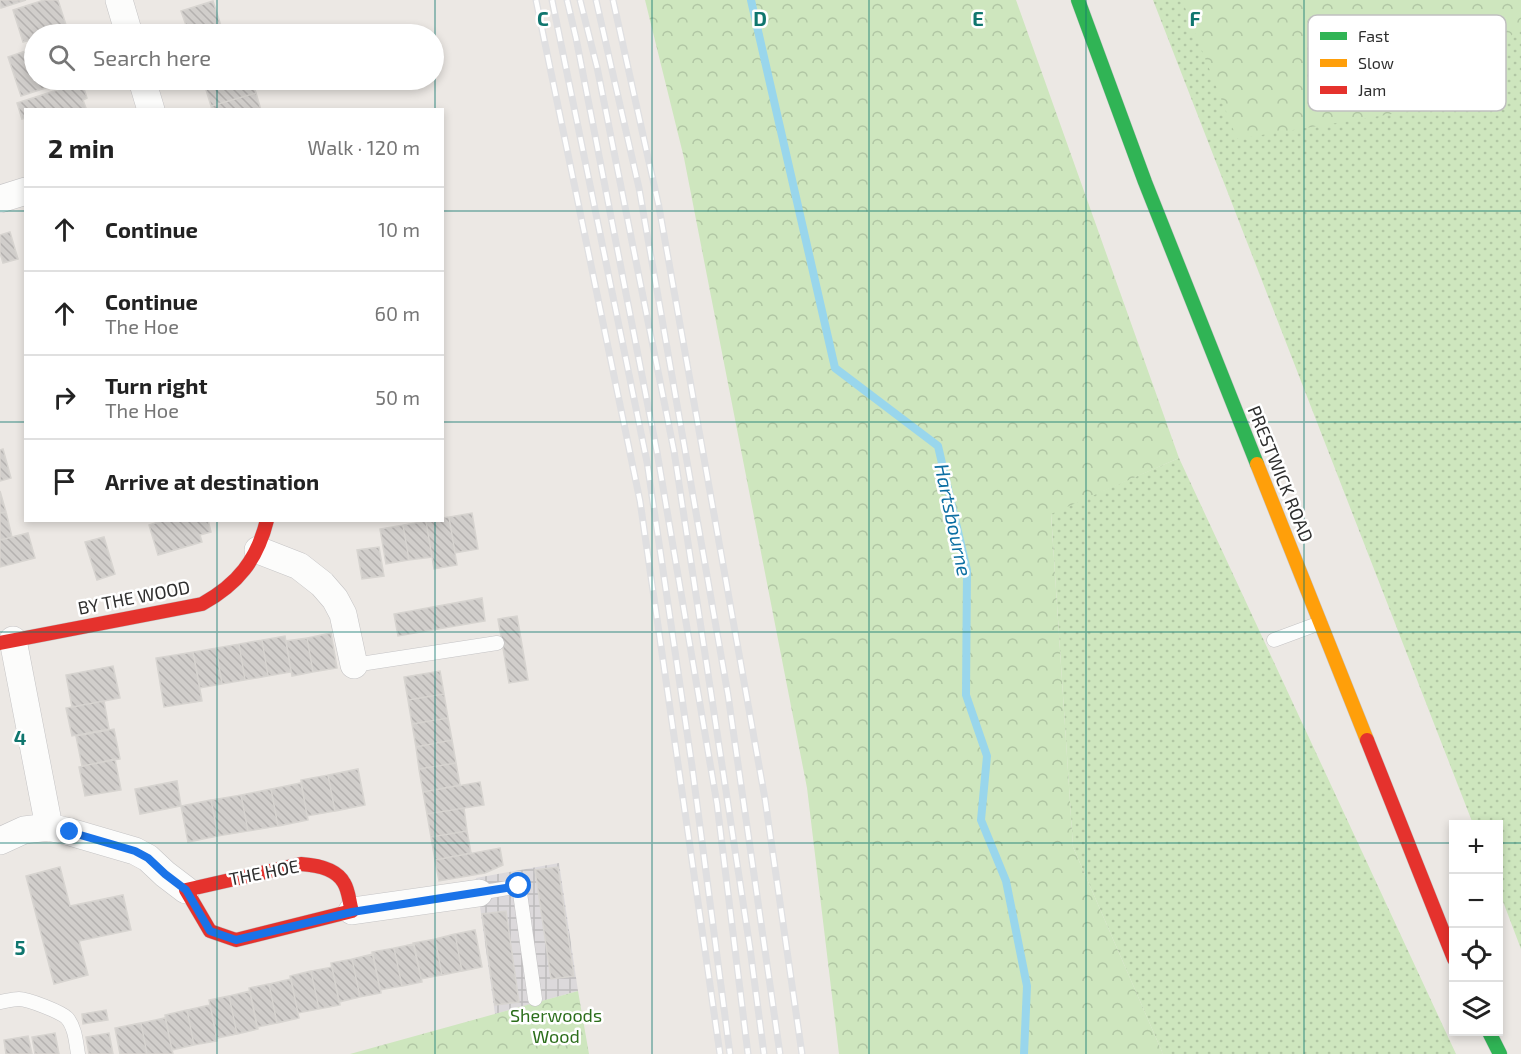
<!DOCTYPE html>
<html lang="en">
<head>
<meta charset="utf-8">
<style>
	body { margin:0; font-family:"Exo 2",sans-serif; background:#f6f6f6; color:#222 }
	.controls { position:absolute; right:18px; bottom:18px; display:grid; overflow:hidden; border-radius:0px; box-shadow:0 3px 9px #0003 }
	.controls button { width:54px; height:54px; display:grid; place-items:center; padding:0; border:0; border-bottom:2px solid #e0e0e0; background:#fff; color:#222; font:30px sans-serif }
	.stop { position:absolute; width:18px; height:18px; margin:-14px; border:4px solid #1a73e8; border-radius:50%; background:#fff }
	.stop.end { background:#1a73e8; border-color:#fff; box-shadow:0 2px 6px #0008 }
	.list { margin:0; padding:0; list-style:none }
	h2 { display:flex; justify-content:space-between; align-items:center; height:78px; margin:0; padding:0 24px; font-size:26px }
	h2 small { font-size:20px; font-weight:400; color:#767676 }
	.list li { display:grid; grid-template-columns:39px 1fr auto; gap:18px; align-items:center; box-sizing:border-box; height:84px; padding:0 24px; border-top:2px solid #e0e0e0 }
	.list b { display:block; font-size:22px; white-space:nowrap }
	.list p { margin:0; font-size:20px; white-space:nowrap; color:#767676 }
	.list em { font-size:20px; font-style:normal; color:#767676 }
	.icon { flex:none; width:33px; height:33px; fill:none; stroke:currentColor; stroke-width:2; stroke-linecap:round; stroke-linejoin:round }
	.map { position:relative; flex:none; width:1521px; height:1054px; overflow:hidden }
	.search { position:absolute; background:#fff; box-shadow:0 3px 9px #0003; left:24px; top:24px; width:420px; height:66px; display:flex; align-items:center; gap:15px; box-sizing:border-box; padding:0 21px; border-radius:33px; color:#767676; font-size:22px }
	.panel { position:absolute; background:#fff; box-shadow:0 3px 9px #0003; left:24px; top:108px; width:420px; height:414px; border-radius:0px }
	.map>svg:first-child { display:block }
</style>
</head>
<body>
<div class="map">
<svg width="1521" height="1054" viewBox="0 0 1521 1054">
	<defs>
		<pattern id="industrial-grid" width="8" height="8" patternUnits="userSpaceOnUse" patternTransform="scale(1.5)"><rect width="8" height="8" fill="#dcd9db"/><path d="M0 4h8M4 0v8" fill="none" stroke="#bdbbbc"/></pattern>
		<pattern id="green-dots" width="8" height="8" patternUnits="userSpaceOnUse" patternTransform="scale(1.5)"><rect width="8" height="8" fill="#cee6be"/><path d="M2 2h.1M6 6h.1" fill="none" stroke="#b1c6a4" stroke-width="1.8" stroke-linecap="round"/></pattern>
		<pattern id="forest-crowns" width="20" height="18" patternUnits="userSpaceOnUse" patternTransform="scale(1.5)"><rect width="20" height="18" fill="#cee6be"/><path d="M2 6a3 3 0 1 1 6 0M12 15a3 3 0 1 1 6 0" fill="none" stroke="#b1c6a4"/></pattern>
		<pattern id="building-back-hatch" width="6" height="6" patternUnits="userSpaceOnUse" patternTransform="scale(1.5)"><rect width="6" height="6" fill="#d1cecb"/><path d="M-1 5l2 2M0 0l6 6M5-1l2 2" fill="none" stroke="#b4b1af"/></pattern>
	</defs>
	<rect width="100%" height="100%" fill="#ece8e4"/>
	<!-- industrial -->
	<path fill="url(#industrial-grid)" d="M 559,863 L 578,991 L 495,1014 L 476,878 Z"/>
	<!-- green -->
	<path fill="url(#green-dots)" d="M 1153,0 L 1521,0 L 1521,949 L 1499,891 L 1498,824 L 1473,824 Z
		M 1179,458 L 1456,1054 L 1163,1054 L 1073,847 L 1051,513 Z"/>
	<!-- forest -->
	<path fill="url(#forest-crowns)" d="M 645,0 L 1016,0 L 1179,458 L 1051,514 L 1073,847 L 1163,1054 L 839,1054 L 807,788 L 684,158 Z
		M 1182,0 L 1521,0 L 1521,28 L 1410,111 L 1237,139 Z
		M 578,991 L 589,1054 L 350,1054 Z"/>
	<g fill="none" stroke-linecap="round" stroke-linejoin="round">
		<!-- stream -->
		<path stroke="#99d6ec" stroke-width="8" d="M 751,0 L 835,368 L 938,446 L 967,570 L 966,695 L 987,756 L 981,820 L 1006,881 L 1027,986 L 1024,1054"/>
	</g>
	<!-- building -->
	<path fill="url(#building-back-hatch)" stroke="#d7d4d0" stroke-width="1.5" d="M 0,0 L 26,0 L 1,8 Z
		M 44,0 L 58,0 L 67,28 L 47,34 L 34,34 L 34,39 L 23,42 L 13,10 Z
		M 213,1 L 223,32 L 215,34 L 189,34 L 181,11 Z
		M 241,26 L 244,34 L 215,34 L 223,32 Z
		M 34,48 L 34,80 L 70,80 L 21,96 L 8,57 Z
		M 203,80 L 252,80 L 256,93 L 211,106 Z
		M 82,82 L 87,98 L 83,100 L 86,108 L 80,110 L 26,110 L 26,118 L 22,119 L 17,103 Z
		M 256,93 L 261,110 L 212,110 L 211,106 Z
		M 10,232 L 18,259 L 3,263 L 0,253 L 0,235 Z
		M 3,449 L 11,478 L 0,481 L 0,450 Z
		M 0,491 L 6,512 L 0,513 Z
		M 6,512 L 12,537 L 0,540 L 0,513 Z
		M 472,513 L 478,549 L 455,553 L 449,517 Z
		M 449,517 L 457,565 L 434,569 L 426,521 L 442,520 L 442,518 Z
		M 164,520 L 208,520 L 211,532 L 200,535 L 202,542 L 158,555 L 149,525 Z
		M 426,521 L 432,557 L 409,560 L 403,525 Z
		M 403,525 L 409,560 L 386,564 L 380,529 Z
		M 28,533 L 35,558 L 0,567 L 0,540 Z
		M 104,537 L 115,574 L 97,580 L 85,542 Z
		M 379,547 L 384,576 L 362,579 L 357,550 Z
		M 482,598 L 485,621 L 398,636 L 394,614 Z
		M 517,616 L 528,680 L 509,683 L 498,619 Z
		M 331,633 L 337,668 L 313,672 L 307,638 Z
		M 285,636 L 291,672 L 268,676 L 262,640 Z
		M 307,638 L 313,672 L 292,676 L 286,641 Z
		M 262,640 L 268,676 L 245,680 L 239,644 Z
		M 239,644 L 245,680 L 222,684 L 216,648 Z
		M 216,648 L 222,684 L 200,688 L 193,652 Z
		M 193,652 L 202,701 L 164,707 L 156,658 Z
		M 113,666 L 120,698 L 72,707 L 66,675 Z
		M 440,671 L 444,694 L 408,700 L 404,677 Z
		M 444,694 L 448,718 L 412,724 L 408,700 Z
		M 104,701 L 109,729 L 72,736 L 66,708 Z
		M 448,718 L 452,740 L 416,747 L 412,724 Z
		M 114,729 L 120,759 L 82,766 L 76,736 Z
		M 452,740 L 456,763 L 419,769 L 416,747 Z
		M 115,759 L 121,790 L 85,796 L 79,767 Z
		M 456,763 L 460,785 L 423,792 L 419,769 Z
		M 358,769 L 365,805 L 335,811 L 328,775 Z
		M 328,775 L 335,811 L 307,816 L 301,780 Z
		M 177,781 L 181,806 L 140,814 L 135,789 Z
		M 480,782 L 484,805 L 427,814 L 423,792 Z
		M 301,783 L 308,820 L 278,826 L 271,789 Z
		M 271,789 L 278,826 L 248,831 L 241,795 Z
		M 241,795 L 248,831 L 218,836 L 211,800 Z
		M 211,800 L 218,836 L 188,842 L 181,806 Z
		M 464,808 L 467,831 L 431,837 L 427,814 Z
		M 467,831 L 471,853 L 435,860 L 431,837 Z
		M 500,848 L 503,865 L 485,873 L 439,881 L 435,860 Z
		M 60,867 L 70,906 L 123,895 L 131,930 L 79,941 L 88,975 L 54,984 L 26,876 Z
		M 558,867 L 574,976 L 551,979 L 535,870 Z
		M 506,911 L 519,1002 L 495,1005 L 482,914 Z
		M 475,930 L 482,967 L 462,971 L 455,934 Z
		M 455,934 L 462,971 L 442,975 L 435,939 Z
		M 435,939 L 442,975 L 421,979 L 413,943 Z
		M 414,944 L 422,982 L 402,986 L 394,948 Z
		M 394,948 L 402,986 L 380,990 L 372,952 Z
		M 373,954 L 381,993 L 360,997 L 352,959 Z
		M 352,959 L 360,997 L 339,1002 L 331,963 Z
		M 332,967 L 340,1005 L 319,1009 L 311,971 Z
		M 311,971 L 319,1009 L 298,1013 L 290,976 Z
		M 291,979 L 299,1018 L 277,1023 L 269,984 Z
		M 269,984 L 277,1023 L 257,1027 L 249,988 Z
		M 250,991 L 258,1029 L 237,1034 L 229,996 Z
		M 229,996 L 237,1034 L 217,1038 L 209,1000 Z
		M 210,1005 L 217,1041 L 194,1045 L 187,1010 Z
		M 106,1010 L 108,1020 L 83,1024 L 82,1014 Z
		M 187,1010 L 194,1045 L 172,1050 L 165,1015 Z
		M 165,1018 L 173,1054 L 147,1054 L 141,1023 Z
		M 141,1023 L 147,1054 L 120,1054 L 115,1028 Z
		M 55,1033 L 59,1054 L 35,1054 L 32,1037 Z
		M 109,1033 L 113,1054 L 89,1054 L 86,1037 Z
		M 28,1036 L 32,1054 L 6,1054 L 4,1040 Z"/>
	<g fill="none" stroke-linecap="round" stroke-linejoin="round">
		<!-- lane casing -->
		<g stroke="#c5c4c5" stroke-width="15">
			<path id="lane" d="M 1274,640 L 1320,623
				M 354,665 L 497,643
				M 479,893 L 519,886 L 535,999
				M 0,1002 C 6,1001 13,999 19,999 C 28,999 61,1012 67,1018 C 75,1027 76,1042 78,1054"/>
		</g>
		<!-- street casing -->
		<g stroke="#c5c4c5" stroke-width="28">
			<path id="street" d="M 119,0 L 129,34
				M 142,80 L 151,110
				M 0,199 L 26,191
				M 258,550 L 299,566 L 322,584 L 335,599 L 343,614 L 354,665
				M 13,640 L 49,827
				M 0,841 L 24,830 L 49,827 L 70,832 L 135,851 L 148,858 L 165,874 L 186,890
				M 352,911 L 479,893"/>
		</g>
		<!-- fast casing -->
		<g stroke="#c5c4c5" stroke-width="15">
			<path id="fast" d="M 1078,0 L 1145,182 L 1257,464
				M 1489,1032 L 1500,1054"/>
		</g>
		<!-- slow casing -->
		<g stroke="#c5c4c5" stroke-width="15">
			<path id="slow" d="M 1257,464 L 1367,740"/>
		</g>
		<!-- jam casing -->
		<g stroke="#c5c4c5" stroke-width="15">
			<path id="jam" d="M 0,643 L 202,604 C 238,584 257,560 267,520
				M 1367,740 L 1454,959
				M 301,864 C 316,865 336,868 344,883 C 349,891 349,902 352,911 L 236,940 L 210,931 L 186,890 Z"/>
		</g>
		<!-- lane -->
		<use href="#lane" stroke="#fcfcfb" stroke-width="14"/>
		<!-- street -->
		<use href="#street" stroke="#fcfcfb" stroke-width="27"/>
		<!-- fast -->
		<use href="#fast" stroke="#30b455" stroke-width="14"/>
		<!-- slow -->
		<use href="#slow" stroke="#ff9f0a" stroke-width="14"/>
		<!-- jam -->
		<use href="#jam" stroke="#e5322d" stroke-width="14"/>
		<!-- rail casing -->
		<g stroke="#dfdfe1" stroke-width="7">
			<path id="rail" d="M 536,0 L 640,501 L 720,1054
				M 552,0 L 647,462 L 692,766 L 730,1054
				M 567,0 L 576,38 L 657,452 L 717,804 L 748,1054
				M 580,0 L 597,67 L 674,451 L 750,948 L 764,1054
				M 596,0 L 639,188 L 728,695 L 780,1054
				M 613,0 L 659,207 L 765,799 L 802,1054"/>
		</g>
		<!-- rail -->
		<use href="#rail" stroke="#fff" stroke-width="4.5" stroke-dasharray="14" stroke-linecap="butt"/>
	</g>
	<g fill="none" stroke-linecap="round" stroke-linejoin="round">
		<!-- route -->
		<path stroke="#1a73e8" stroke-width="8" d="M 70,832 L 135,851 L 148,858 L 165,874 L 186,890 L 210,931 L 236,940 L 352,912 L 519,886"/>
	</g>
	<!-- grid -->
	<path fill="none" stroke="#0f766e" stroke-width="1.5" stroke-opacity="0.55" d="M 217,0 L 217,34M 435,0 L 435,110M 652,0 L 652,1054M 869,0 L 869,1054M 1086,0 L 1086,1054M 1304,0 L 1304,1054M 217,80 L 217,110M 0,211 L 26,211M 442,211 L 1521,211M 0,422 L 26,422M 442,422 L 1521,422M 217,520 L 217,1054M 435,520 L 435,1054M 0,632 L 1521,632M 0,843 L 1454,843M 1498,843 L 1521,843"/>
	<g text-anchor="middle" stroke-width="5" stroke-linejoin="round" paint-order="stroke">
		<!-- street labels -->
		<g font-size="18" fill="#2e2e2e" stroke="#fff">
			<text transform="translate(1280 474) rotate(68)" y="6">PRESTWICK ROAD</text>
			<text transform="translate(134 598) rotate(-11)" y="6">BY THE WOOD</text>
			<text transform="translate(264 873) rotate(-11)" y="6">THE HOE</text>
		</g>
		<!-- park labels -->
		<g font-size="18" fill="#2c6e1b" stroke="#fff">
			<text x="556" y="1022">Sherwoods<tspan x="556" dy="21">Wood</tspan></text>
		</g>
		<!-- water labels -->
		<g font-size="20" font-style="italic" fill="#0d6fa3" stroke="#fff">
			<text transform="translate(953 520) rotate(78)" y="7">Hartsbourne</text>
		</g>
	</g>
	<!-- legend -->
	<rect x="1308" y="15" width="198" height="96" rx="9" fill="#fff" stroke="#c0c0c0" stroke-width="1.5"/>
	<rect x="1320" y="32" width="27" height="8" fill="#30b455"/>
	<rect x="1320" y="59" width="27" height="8" fill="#ff9f0a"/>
	<rect x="1320" y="86" width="27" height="8" fill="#e5322d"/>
	<g font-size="16" fill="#2e2e2e">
		<text x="1358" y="42">Fast</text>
		<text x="1358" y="69">Slow</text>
		<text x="1358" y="96">Jam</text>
	</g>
	<g font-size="20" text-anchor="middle" font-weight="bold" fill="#0f766e" stroke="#fff" stroke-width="5" stroke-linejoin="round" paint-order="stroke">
		<text x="543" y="26">C</text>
		<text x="760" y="26">D</text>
		<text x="978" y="26">E</text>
		<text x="1195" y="26">F</text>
		<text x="20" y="745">4</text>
		<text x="20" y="955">5</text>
	</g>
</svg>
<div class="controls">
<button>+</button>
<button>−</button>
<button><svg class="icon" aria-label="locate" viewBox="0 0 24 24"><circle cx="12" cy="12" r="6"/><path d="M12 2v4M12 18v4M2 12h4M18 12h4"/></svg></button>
<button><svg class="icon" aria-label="layers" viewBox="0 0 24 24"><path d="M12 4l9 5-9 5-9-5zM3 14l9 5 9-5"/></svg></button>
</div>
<div class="stop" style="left:519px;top:886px"></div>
<div class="stop end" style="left:70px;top:832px"></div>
<div class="search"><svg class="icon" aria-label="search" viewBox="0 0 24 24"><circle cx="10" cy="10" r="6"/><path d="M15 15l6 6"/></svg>Search here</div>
<section class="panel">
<h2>2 min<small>Walk · 120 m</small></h2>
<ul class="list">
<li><svg class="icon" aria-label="ahead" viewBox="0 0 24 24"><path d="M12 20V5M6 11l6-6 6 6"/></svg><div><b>Continue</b></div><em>10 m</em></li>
<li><svg class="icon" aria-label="ahead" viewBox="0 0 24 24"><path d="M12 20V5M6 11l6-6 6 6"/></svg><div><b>Continue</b><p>The Hoe</p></div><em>60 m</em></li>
<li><svg class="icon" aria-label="right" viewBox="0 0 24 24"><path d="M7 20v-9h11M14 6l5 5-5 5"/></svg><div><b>Turn right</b><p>The Hoe</p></div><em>50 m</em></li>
<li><svg class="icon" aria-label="arrive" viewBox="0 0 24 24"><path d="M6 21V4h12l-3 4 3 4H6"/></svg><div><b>Arrive at destination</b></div></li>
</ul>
</section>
</div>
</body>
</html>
